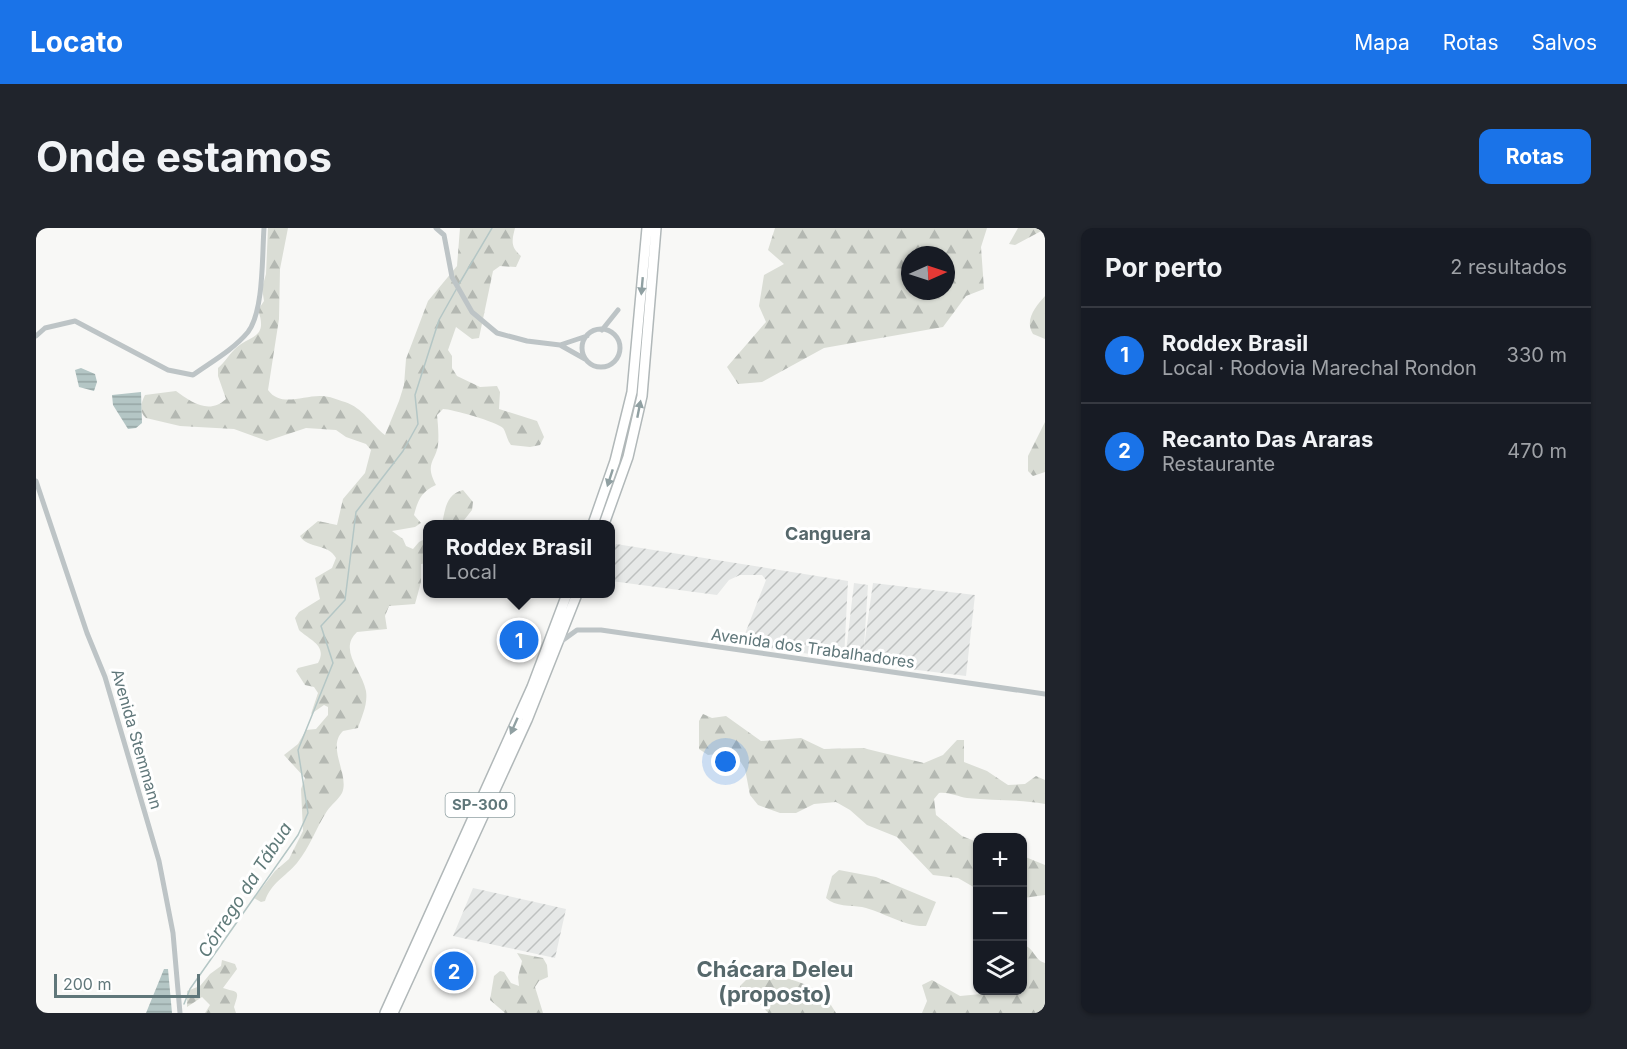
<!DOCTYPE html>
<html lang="pt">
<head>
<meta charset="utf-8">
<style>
	body { margin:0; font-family:Inter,sans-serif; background:#20242c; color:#f1f3f6 }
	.controls { position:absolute; right:18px; bottom:18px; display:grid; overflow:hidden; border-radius:12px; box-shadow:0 2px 4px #0004 }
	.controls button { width:54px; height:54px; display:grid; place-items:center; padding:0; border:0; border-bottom:2px solid #363941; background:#171b24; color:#f1f3f6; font:30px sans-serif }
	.compass { position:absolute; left:865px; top:18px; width:54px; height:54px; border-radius:50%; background:#171b24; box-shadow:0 2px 4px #0004; rotate:87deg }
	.scale { position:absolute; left:18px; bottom:15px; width:146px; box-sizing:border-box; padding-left:6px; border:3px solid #60777a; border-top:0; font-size:16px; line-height:21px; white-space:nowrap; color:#60777a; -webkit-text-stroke:4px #fff; paint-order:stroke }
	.you { position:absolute; left:690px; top:534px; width:21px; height:21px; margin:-15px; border:4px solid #fff; border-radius:50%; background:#1a73e8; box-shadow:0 0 0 9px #1a73e833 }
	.badge { display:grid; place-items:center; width:39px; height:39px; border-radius:50%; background:#1a73e8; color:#fff; font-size:20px; font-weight:700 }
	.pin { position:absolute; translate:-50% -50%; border:3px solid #fff; box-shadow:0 2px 6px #0006 }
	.popup { position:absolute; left:387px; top:292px; width:192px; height:78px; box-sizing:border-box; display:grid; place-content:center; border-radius:12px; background:#171b24; filter:drop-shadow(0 2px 4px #0005); font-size:20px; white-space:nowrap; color:#9ea1a6 }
	.popup b { font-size:22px; color:#f1f3f6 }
	.popup::after { content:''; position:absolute; left:50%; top:100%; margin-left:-12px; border:12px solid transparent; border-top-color:#171b24 }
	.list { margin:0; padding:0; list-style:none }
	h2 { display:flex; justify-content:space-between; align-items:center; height:78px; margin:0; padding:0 24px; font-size:26px }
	h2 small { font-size:20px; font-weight:400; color:#9ea1a6 }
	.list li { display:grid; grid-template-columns:39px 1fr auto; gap:18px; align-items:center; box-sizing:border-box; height:96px; padding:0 24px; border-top:2px solid #363941 }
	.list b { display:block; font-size:22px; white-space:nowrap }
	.list p { margin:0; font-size:20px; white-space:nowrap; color:#9ea1a6 }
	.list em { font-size:20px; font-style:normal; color:#9ea1a6 }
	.icon { flex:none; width:33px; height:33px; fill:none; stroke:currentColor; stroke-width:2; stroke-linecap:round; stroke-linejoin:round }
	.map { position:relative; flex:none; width:1009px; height:785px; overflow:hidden; border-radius:12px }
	header { display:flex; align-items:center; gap:36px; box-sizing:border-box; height:84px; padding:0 30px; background:#1a73e8; color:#fff }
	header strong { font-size:28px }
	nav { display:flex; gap:33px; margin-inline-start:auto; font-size:21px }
	.intro { display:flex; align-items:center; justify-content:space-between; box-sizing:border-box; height:144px; padding:0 36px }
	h1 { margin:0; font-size:42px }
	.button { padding:15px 27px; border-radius:12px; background:#1a73e8; color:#fff; font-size:21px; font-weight:700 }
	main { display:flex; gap:36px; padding:0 36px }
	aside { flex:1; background:#171b24; border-radius:12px; box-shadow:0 2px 4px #0004 }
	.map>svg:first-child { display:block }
</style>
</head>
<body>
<header>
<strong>Locato</strong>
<nav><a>Mapa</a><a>Rotas</a><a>Salvos</a></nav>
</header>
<div class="intro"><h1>Onde estamos</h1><a class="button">Rotas</a></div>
<main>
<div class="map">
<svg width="1009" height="785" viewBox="0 0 1009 785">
	<defs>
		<pattern id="industrial-furrows" width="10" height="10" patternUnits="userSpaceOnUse" patternTransform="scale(1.5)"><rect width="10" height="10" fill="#e6e8e7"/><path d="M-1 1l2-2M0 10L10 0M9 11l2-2" fill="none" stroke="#bec1c0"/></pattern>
		<pattern id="forest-firs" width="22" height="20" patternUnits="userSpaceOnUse" patternTransform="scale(1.5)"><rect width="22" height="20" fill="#daddd5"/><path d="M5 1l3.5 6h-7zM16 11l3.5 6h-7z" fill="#b4b8b2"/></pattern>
		<pattern id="water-rules" width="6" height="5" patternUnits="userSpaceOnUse" patternTransform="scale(1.5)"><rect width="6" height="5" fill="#b4c6c5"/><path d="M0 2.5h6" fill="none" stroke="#96a6a5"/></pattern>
	</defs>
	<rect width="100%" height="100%" fill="#f8f8f6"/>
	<!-- industrial -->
	<path fill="url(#industrial-furrows)" d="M 580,316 L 812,353 L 808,431 L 705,416 L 730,352 L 726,347 L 704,347 L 693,352 L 681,367 L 575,353 L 575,330 Z
		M 818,355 L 832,357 L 828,419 L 837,355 L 939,367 L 930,448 L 809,433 Z
		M 437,660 L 530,681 L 519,730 L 417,708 Z"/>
	<!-- forest -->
	<path fill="url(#forest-firs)" fill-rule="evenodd" d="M 232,0 L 252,0 L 244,41 L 243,91 L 232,162 C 245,180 267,167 286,168 C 293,168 302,172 309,174 C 327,180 335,196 349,207 L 363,173 L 368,157 L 370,131 L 392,73 L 421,38 L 424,0 L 479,0 C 476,12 474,19 485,28 L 480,39 L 464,38 L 457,43 L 443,110 L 436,111 L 420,99 L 412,122 L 416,128 L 416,140 L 421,148 L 444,159 L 461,158 L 464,164 L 463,181 L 501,193 L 508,209 L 504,217 L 494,219 L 475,217 C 471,212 470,204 467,200 C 461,194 416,181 407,181 L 401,187 C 402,197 403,207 402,217 C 400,233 388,235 400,257 C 385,264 382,272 378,287 L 385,295 L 379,299 L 356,303 L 367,311 L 370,318 L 377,321 L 383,314 L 391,310 L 391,335 L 385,336 L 385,354 L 379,376 L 353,378 L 349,388 L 351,401 L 321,404 C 302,422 326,442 330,463 C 332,476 326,488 322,500 L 307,503 C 290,519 314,547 306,565 C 302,572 296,576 291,583 C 280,600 274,619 261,635 C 249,649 235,655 229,673 L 225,674 L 218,670 L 239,643 L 253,631 L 267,603 L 265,561 L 269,550 L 248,527 L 262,516 L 270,502 L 280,501 L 292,487 L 292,479 L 288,477 L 275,486 L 282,465 L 278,459 L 269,457 L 260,443 L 262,440 L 282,435 C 292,417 273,412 263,402 L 259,390 L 263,384 L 284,371 L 279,350 L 296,340 L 300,330 C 292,315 271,321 264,308 L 282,293 L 301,297 L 307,271 L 329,245 L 335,222 L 330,216 L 310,209 L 300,202 L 270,200 L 231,213 L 198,201 L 144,198 L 110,190 C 103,184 105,174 109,167 L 140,163 C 155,174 173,187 190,171 L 182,148 L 182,140 C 189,134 192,128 198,122 C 212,107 233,112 222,82 L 228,73 L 226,60 L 230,46 Z
		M 739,0 L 951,0 L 945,19 L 948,61 L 930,68 L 907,99 L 788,120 L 726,154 L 702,156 L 691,139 L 730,94 L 723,78 L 728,47 L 748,36 L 732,22 ZM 874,27 L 910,27 L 910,63 L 874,63 Z
		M 982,0 L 1009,0 L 1009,1 L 979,17 L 973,16 Z
		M 1009,68 L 1009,111 L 997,106 C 988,92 1000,78 1009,68 Z
		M 1009,194 L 1009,244 L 997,248 L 992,243 L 992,228 Z
		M 427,262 L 437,274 L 436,282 L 425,296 L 406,296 C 409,282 410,266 427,262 Z
		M 667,486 L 676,490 L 690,488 L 725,513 L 765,510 L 788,521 L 827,520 L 888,535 L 907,527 L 921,512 L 928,512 L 928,534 L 951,543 L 972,557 L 989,556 L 1000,548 L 1009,552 L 1009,576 C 983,571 957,573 931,570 C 922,569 914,564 903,565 L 898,571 L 900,587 L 926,608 L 941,614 L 941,661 L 922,650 L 897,647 L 861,609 L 831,597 L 814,582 L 800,574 L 778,576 L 760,585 L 744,585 L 722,577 L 714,567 L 709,541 L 702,530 L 689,525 L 672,527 L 663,521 L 663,493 Z
		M 987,628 L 1009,637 L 1009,667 L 987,670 Z
		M 803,642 L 840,649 L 900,674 L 890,698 C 868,699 848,684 826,679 C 814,677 800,679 790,670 L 796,648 Z
		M 987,717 C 998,719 998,732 1009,735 L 1009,785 L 886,785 L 891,773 L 886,757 L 896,752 L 924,768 L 987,762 Z
		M 481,725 L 507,730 L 511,737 L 512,749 L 503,753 L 499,759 L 507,785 L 469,785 L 454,772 L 458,748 L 464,743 L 468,744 L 475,755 L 483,758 L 482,749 L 486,733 Z
		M 186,732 L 199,736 L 201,741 L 187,760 C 202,765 204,761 198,779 L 200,785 L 169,785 L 174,777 L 166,769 L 151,779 L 151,763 L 164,758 L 174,746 L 185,738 Z
		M 729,746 C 744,747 773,756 785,765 C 791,770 796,779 800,785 L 732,785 L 719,770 L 705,763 L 704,758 L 712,750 Z"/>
	<!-- water -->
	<path fill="url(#water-rules)" d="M 45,140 L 59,146 L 61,154 L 58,163 L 43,159 L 39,142 Z
		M 105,164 L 106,195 L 100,200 L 92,201 L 77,177 L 76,167 Z
		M 128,741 L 132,741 L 136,785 L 110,785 Z"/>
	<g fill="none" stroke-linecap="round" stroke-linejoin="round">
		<!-- stream -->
		<path stroke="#b4c6c5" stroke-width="1.5" d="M 423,56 L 456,0
			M 148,776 L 154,761 L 262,607 L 272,585 L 262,522 L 297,435 L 285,398 L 309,372 L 320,284 L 367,223 L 382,196 L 379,167 L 403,92 L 421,60"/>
		<!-- highway casing -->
		<g stroke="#b1b8b9" stroke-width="12">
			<path id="highway" d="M 557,296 L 579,233 L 596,164 L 611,0
				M 568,296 L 592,229 L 606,168 L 620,0
				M 349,785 L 496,459 L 531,366
				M 357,785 L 491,492 L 541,366"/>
		</g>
		<!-- street -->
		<path stroke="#bdc4c6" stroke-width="5" d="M 400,0 L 408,7 L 416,49 L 436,84 L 461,105 L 491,113 L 524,117
			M546 120a19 19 0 1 1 38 0a19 19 0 1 1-38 0Z
			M 566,102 L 582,82
			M 0,108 L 9,100 L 39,93 L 132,142 L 157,147 C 175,134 197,122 212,104 C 228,83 226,27 228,0
			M 549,131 L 524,117 L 551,108
			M 0,253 L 51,405 L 69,449 L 123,633 L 137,705 L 144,785
			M 523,415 L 541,402 L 565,402 L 1009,466"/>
		<!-- highway -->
		<use href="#highway" stroke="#fff" stroke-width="9"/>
	</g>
	<!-- one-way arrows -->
	<defs><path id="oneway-solid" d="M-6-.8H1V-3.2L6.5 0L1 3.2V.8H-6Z" transform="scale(1.5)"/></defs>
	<g fill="#90a0a2">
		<use href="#oneway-solid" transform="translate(606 58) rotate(95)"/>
		<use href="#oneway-solid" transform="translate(603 181) rotate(-79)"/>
		<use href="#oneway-solid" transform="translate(574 250) rotate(108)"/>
		<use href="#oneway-solid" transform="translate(478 498) rotate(114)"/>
	</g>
	<g text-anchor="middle" stroke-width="6" stroke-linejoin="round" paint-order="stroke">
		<!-- shield labels -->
		<rect fill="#fff" stroke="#90a0a2" stroke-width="1.5" x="409.5" y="565" width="69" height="24" rx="4.5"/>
		<g font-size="15" font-weight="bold" fill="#60777a">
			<text x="444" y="582">SP-300</text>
		</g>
		<!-- street labels -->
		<g font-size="16" fill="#60777a" stroke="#fff">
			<text transform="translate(777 420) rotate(8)" y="6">Avenida dos Trabalhadores</text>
			<text transform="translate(101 511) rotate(74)" y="6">Avenida Stemmann</text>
		</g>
		<!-- neighbourhood labels -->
		<g font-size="18" font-weight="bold" fill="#56686b" stroke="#fff">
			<text x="792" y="312">Canguera</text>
		</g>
		<!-- water labels -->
		<g font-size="18" font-style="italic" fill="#5f7a79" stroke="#fff">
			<text transform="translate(209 662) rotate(-57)" y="6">Córrego da Tábua</text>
		</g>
		<!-- district labels -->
		<g font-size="22" font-weight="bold" fill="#56686b" stroke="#fff">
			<text x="739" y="749">Chácara Deleu<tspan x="739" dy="25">(proposto)</tspan></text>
		</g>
	</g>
</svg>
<div class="controls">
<button>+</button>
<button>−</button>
<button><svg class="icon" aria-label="layers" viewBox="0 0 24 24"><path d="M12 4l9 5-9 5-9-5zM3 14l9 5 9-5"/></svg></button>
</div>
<svg class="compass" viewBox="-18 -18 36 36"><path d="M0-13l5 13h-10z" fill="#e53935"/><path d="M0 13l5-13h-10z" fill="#9ea1a6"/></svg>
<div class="scale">200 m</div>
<div class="you"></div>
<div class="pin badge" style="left:483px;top:412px">1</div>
<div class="popup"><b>Roddex Brasil</b>Local</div>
<div class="pin badge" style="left:418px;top:743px">2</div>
</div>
<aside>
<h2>Por perto<small>2 resultados</small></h2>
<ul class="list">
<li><span class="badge">1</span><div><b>Roddex Brasil</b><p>Local · Rodovia Marechal Rondon</p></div><em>330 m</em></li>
<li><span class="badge">2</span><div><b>Recanto Das Araras</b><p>Restaurante</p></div><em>470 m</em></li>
</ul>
</aside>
</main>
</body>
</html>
